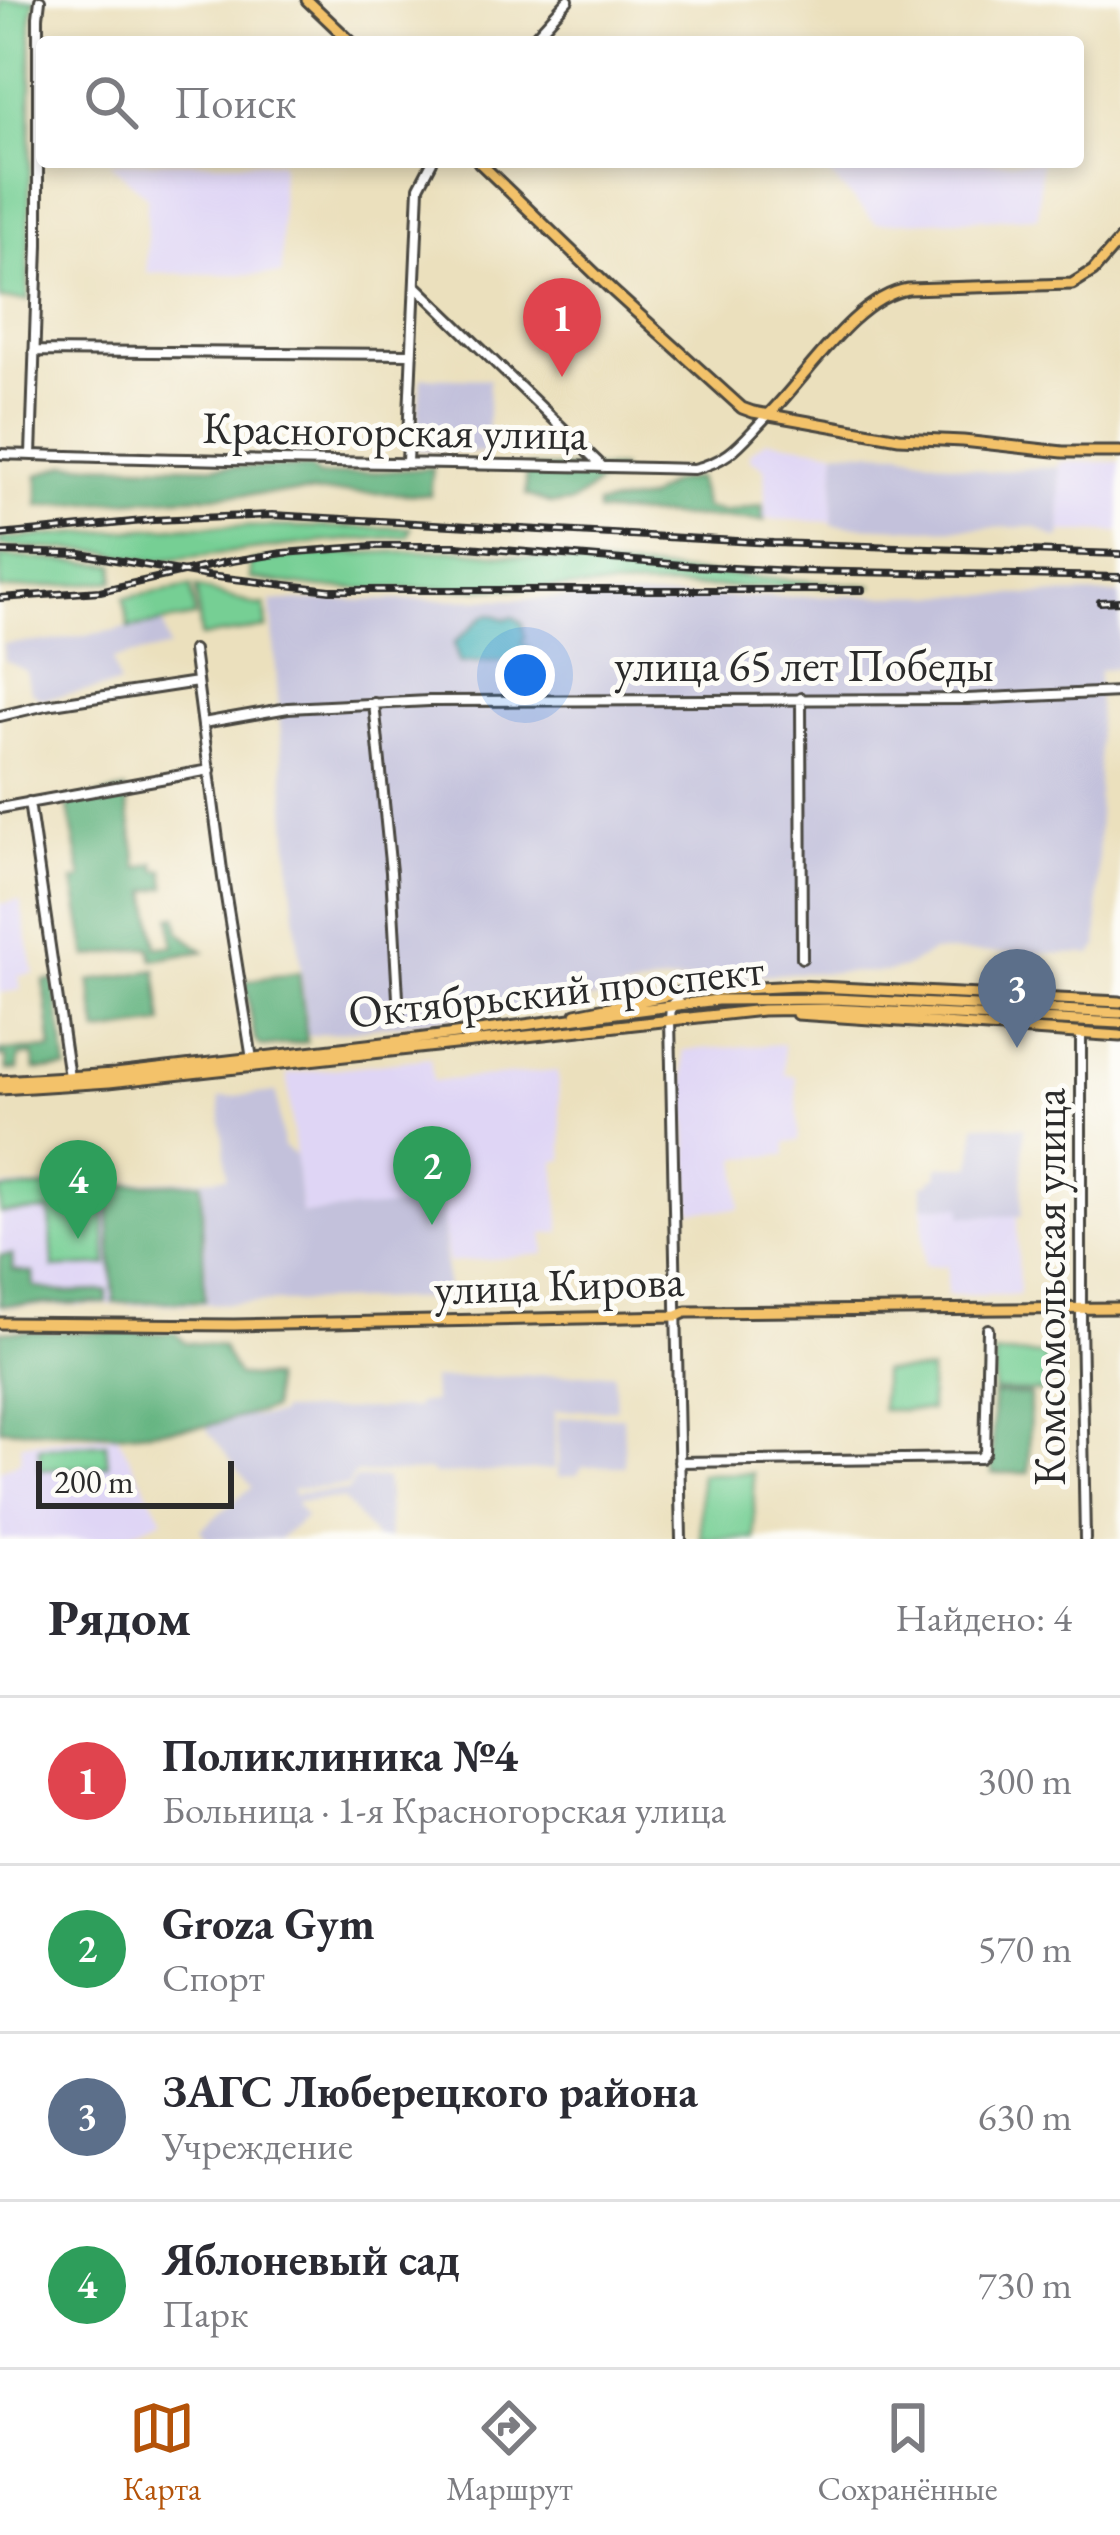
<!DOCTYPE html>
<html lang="ru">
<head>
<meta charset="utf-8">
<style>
	body { margin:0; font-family:"EB Garamond",serif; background:#f7f7f7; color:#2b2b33 }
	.scale { position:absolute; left:36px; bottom:30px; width:198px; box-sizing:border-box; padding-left:12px; border:6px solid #2b2b2b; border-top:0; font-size:33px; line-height:42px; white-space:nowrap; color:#2b2b2b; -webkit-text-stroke:9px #fdfcf7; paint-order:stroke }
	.you { position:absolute; left:525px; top:675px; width:42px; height:42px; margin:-30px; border:9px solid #fff; border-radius:50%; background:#1a73e8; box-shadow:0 0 0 18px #1a73e833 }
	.badge { display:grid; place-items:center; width:78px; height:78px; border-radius:50%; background:#b45309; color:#fff; font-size:39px; font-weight:700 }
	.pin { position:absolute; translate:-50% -99px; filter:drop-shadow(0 3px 6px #0008) }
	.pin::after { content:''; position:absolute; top:63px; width:42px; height:36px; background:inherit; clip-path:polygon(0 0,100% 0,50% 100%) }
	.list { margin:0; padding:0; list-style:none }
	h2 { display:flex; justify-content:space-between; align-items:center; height:156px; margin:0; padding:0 48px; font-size:51px }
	h2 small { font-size:39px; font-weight:400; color:#7c7c81 }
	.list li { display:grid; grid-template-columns:78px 1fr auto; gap:36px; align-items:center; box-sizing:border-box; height:168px; padding:0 48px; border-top:3px solid #e1e1e2 }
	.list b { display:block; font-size:45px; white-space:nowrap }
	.list p { margin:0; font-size:39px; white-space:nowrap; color:#7c7c81 }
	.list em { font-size:39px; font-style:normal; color:#7c7c81 }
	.icon { flex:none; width:66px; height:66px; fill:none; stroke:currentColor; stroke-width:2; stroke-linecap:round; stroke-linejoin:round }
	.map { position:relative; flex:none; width:1120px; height:1539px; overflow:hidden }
	.search { position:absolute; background:#fff; box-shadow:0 6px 18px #0003; left:36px; right:36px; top:36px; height:132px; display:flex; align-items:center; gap:30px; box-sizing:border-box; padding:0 42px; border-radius:12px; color:#7c7c81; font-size:45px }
	.sheet { height:828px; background:#fff }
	nav { display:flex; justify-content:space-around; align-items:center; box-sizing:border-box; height:168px; border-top:3px solid #e1e1e2; background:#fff; font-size:33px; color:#7c7c81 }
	nav a { display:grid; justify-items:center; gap:6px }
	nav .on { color:#b45309 }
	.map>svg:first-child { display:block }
</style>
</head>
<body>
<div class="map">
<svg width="1120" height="1539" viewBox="0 0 1120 1539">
	<rect width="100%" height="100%" fill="#fdfcf7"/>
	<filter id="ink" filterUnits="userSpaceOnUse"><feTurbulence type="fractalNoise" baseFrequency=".00833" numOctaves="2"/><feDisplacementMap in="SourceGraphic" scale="24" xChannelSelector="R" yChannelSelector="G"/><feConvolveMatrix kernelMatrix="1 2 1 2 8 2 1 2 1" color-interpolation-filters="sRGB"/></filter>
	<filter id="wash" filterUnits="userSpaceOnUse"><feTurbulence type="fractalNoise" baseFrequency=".004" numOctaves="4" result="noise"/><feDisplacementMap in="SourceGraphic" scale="48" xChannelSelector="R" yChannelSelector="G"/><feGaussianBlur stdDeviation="2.7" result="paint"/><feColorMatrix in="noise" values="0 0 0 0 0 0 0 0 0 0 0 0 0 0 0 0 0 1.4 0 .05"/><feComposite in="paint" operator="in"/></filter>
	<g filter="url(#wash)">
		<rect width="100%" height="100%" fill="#ebe0bd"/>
		<!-- built -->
		<path fill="#dfd5f5" d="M 109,162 L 281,162 L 282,275 L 147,273 L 147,197 Z
			M 817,162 L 1041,162 L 1038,217 L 876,223 Z
			M 767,440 L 836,450 L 832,522 L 765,519 L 765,469 L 759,463 L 751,461 L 749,453 Z
			M 1059,462 L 1120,462 L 1120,532 L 1061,532 Z
			M 20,900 L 34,973 L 19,976 L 21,990 L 0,993 L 0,904 Z
			M 783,1044 L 785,1075 L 796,1076 L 799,1141 L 786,1142 L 786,1155 L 738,1158 L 740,1209 L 691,1211 L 683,1050 Z
			M 430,1058 L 433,1081 L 557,1071 L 564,1160 L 555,1161 L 561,1232 L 544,1234 L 545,1254 L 448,1263 L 442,1204 L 301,1214 L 287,1074 Z
			M 203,1179 L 208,1304 L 0,1307 L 0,1187 Z
			M 923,1206 L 962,1206 L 963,1216 L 1017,1216 L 1019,1295 L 947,1295 L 947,1266 L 924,1266 Z
			M 118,1436 L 163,1519 L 117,1539 L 0,1539 L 0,1470 L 20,1461 L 21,1443 Z"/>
		<!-- industrial -->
		<path fill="#c3c1db" d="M 421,377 L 489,379 L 487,453 L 416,450 Z
			M 836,450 L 901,452 L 988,472 L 1059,466 L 1061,538 L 1055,538 L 1035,527 L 925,529 L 832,525 Z
			M 1120,594 L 1120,668 L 1099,670 L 1098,946 L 1092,954 L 932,952 L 904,968 L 888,972 L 792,973 L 657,983 L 594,999 L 308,1036 L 291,875 L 271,601 Z
			M 163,622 L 169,648 L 113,659 L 119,685 L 42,699 L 30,691 L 26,671 L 4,660 L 3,644 L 51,641 Z
			M 276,1092 L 283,1147 L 295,1155 L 301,1214 L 443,1203 L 447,1298 L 208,1304 L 203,1179 L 227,1177 L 219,1098 Z
			M 976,1124 L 1024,1127 L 1022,1216 L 962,1216 L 962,1206 L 923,1206 L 923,1184 L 930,1184 L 931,1179 L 937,1177 L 938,1166 L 972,1166 Z
			M 614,1373 L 616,1409 L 554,1411 L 555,1469 L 434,1475 L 430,1471 L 354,1474 L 348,1486 L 291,1489 L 296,1497 L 297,1493 L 348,1491 L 355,1479 L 386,1478 L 389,1539 L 376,1539 L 343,1499 L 297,1502 L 297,1506 L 306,1517 L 279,1539 L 207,1539 L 200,1530 L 252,1487 L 207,1430 L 210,1420 L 279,1415 L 280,1411 L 417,1408 L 417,1403 L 433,1402 L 432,1379 Z
			M 623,1416 L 625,1466 L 583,1466 L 577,1475 L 558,1477 L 558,1418 Z"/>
		<!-- green -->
		<path fill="#76cf94" stroke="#507d60" stroke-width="3" d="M 0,0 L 35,0 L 31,16 C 32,111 29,205 28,300 L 0,299 Z
			M 189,526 L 411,528 L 408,536 L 321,542 L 154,561 L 104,552 L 0,546 L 0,539 Z
			M 459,550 L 614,567 L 874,586 L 386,589 L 321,588 L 251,579 L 250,562 L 298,555 Z
			M 0,556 L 115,565 L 114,581 L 0,590 Z
			M 191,586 L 195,617 L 129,628 L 124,598 Z
			M 196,587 L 258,606 L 265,605 L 267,628 L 201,637 Z
			M 102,1184 L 107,1265 L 53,1268 L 50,1211 L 0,1213 L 0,1190 Z
			M 995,1354 L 1046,1355 L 1045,1392 L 994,1391 Z
			M 882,1371 L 930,1371 L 930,1410 L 882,1410 Z
			M 106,1443 L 108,1465 L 40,1470 L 39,1448 Z
			M 753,1473 L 755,1539 L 701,1539 L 700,1474 Z"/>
		<!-- forest -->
		<path fill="#60b27e" stroke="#466e54" stroke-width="3" d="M 67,464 L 310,468 L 319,476 L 433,468 L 430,495 C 300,488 168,498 38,506 L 38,475 Z
			M 526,467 L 621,469 L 618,480 L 600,482 L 572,503 L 552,504 L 526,495 Z
			M 697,478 L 705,508 L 724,512 L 762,505 L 764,521 L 597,512 L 597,505 L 647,499 L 672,482 Z
			M 125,790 L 138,868 L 155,863 L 156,870 L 164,870 L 166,887 L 148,891 L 157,947 L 174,946 L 171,917 L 177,916 L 180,933 L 204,951 L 153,960 L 150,947 L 87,957 L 74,881 L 82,879 L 67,803 Z
			M 156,970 L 163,1024 L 98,1033 L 90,981 Z
			M 299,972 L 307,1042 L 262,1047 L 255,1040 L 245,981 Z
			M 54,980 L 67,1069 L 35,1070 L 33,1055 L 19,1056 L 18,1070 L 7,1070 L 6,1057 L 0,1057 L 0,1051 L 52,1049 L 44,981 Z
			M 201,1182 L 205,1301 L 114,1303 L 107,1185 Z
			M 0,1255 L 12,1255 L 13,1270 L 33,1273 L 34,1287 L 61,1292 L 107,1291 L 107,1303 L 0,1305 Z
			M 0,1331 L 175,1333 L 185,1342 L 221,1346 L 238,1376 L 272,1378 L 272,1409 L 206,1426 L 115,1434 L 0,1429 Z
			M 993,1394 L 1030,1395 L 1029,1473 L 992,1473 Z"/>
		<!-- water -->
		<path fill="#3daeb5" stroke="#346c70" stroke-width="3" d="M 492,614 L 505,619 L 514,617 L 522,623 L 525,638 L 521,643 L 529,647 L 530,653 L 525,657 L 528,660 L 459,663 L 454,643 L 485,615 Z"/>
	</g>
	<g filter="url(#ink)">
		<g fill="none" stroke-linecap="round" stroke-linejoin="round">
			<!-- minor casing -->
			<g stroke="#484641" stroke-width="14">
				<path id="minor" d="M 530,42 L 568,0
					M 416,286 L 603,467
					M 34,351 L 410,354
					M 0,454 C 231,462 463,463 694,469 C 732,460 742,441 768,415
					M 31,455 L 38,245 L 38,17 L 40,0
					M 407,462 L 419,187 L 432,162
					M 193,650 L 223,878 L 252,1059
					M 801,698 L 802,958
					M 374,703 L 391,872 L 399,1016
					M 0,716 L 46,705 L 197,682
					M 203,723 L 288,708 L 429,701 L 967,699 L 1120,692
					M 29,802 L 69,1077
					M 0,808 L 210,770
					M 1081,1034 L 1081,1319 L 1085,1539
					M 679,1462 L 980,1458 L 985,1452 L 988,1329
					M 681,1539 L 670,1020 L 671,1005 L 683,993"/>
			</g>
			<!-- major casing -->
			<g stroke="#484641" stroke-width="15">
				<path id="major" d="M 307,0 L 351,42
					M 479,162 L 612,290 L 742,408 L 753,412 L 899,438 L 963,441 L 1063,452 L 1120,452
					M 768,415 C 806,378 855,297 908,289 L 1072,284 L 1093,271 L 1120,240
					M 576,1014 L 684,992 L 798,986 L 1120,1002
					M 797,1014 L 1120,1036
					M 0,1081 L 115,1074 L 401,1041 L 717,1000 L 833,999 L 1120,1013
					M 0,1089 L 109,1082 L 762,1010 L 830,1009 L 1120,1023
					M 0,1323 L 234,1325 L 677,1316 L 686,1312 L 1120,1308"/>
			</g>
			<!-- minor -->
			<use href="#minor" stroke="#fff" stroke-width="8"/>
			<!-- major -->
			<use href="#major" stroke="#f3c26a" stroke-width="9"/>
			<!-- rail casing -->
			<g stroke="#2b2b2b" stroke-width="8">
				<path id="rail" d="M 0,535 L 153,520 L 272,515 L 773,543 L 1120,554
					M 0,552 L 81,554 L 208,576 L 330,590 L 862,590
					M 0,598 L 100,591 L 226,562 L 283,553 L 375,546 L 456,546 L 694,566 L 792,571 L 1120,577
					M 1100,602 L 1120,601"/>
			</g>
			<!-- rail -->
			<use href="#rail" stroke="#fdfcf7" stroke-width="3" stroke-dasharray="9" stroke-linecap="butt"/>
		</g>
	</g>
	<g text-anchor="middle" stroke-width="10" stroke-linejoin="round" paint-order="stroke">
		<!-- street labels -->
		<g font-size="45" fill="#2b2b2b" stroke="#fdfcf7">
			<text transform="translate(395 430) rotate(1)" y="16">Красногорская улица</text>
			<text x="804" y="681">улица 65 лет Победы</text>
			<text transform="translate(556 990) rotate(-6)" y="16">Октябрьский проспект</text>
			<text transform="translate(559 1284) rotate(-2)" y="16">улица Кирова</text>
			<text transform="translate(1049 1287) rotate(-90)" y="16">Комсомольская улица</text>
		</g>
	</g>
</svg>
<div class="scale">200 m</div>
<div class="you"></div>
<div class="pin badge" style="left:562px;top:377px;background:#e0444e">1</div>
<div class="pin badge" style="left:432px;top:1225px;background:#2e9e5b">2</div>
<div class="pin badge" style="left:1017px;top:1048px;background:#5c6f8a">3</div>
<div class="pin badge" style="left:78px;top:1239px;background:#2e9e5b">4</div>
<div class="search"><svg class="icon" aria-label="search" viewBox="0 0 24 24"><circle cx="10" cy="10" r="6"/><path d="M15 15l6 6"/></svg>Поиск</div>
</div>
<section class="sheet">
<h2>Рядом<small>Найдено: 4</small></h2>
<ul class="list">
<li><span class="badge" style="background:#e0444e">1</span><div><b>Поликлиника №4</b><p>Больница · 1-я Красногорская улица</p></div><em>300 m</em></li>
<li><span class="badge" style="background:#2e9e5b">2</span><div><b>Groza Gym</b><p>Спорт</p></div><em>570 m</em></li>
<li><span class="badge" style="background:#5c6f8a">3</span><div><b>ЗАГС Люберецкого района</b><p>Учреждение</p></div><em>630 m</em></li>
<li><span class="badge" style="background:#2e9e5b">4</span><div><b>Яблоневый сад</b><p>Парк</p></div><em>730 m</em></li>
</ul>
</section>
<nav>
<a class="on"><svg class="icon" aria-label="map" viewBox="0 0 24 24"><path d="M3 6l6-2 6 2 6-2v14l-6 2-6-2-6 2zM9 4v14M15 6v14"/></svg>Карта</a>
<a><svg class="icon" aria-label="directions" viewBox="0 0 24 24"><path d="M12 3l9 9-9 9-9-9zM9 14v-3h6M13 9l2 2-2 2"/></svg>Маршрут</a>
<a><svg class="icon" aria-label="saved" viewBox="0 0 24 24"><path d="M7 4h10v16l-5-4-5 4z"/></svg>Сохранённые</a>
</nav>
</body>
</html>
